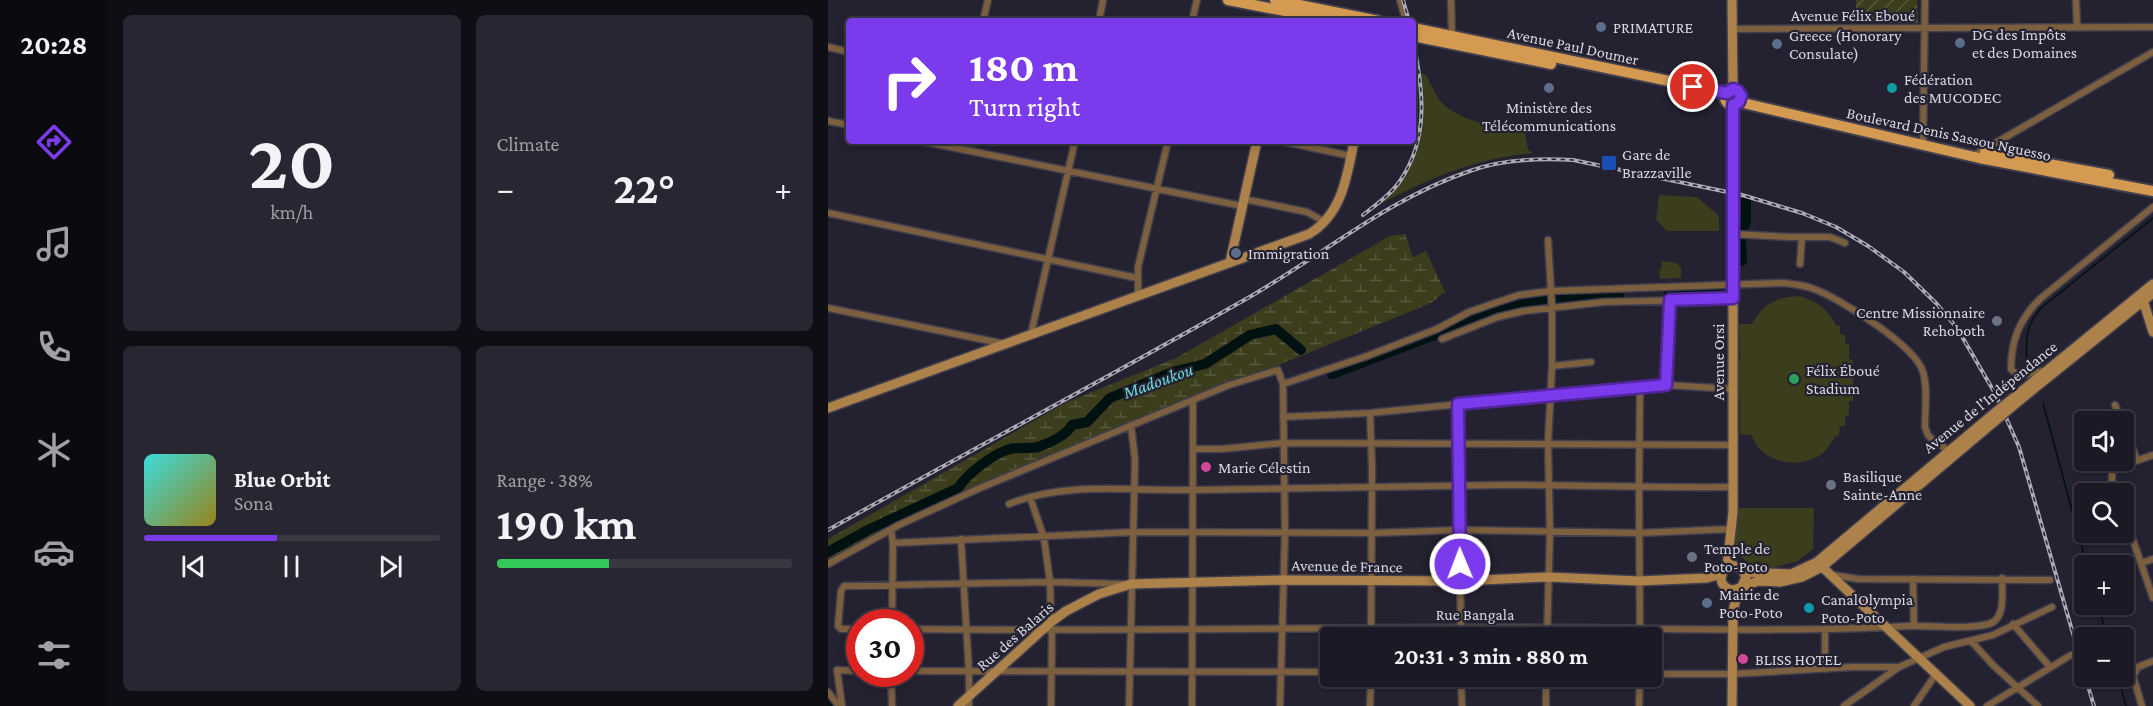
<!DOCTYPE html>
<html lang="en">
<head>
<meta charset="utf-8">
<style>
  :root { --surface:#1b1925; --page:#282632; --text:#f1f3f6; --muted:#a0a0a7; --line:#393842; --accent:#7c3aed }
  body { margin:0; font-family:"Crimson Pro",serif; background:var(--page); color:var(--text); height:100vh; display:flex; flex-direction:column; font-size:22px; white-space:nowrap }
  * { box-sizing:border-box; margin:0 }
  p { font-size:20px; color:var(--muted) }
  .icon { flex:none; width:33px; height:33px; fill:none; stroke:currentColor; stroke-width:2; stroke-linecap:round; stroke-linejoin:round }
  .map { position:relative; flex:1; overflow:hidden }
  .details { display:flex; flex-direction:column; gap:15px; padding:15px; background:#0f0e14; width:720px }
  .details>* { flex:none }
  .banner { position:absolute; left:18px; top:18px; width:570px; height:126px; border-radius:6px; box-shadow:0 3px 9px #0003,0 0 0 2px var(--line); background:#7c3aed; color:#fff; overflow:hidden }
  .controls { position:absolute; left:1246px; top:411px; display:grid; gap:12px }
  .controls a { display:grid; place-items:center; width:60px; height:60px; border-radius:6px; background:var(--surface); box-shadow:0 3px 9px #0003,0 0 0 2px var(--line); font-size:30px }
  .speed { position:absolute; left:18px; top:609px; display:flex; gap:12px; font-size:30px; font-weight:700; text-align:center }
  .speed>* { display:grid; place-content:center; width:78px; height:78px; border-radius:50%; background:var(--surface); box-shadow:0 3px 9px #0003,0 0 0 2px var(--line); line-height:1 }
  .speed .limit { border:9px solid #d22; background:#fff; color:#111 }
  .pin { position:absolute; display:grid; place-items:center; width:51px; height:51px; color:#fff; margin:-26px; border:3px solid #fff; border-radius:50%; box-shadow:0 2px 6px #0007 }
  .me { position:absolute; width:66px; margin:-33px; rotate:359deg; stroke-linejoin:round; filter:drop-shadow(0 0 4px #0008) }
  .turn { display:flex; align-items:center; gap:21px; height:126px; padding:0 24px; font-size:27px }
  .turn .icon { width:78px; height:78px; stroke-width:2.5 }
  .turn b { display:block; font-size:42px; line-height:51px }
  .big { font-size:45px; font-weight:700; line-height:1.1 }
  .details .widget { flex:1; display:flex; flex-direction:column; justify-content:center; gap:9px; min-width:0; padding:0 21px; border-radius:9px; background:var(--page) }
  .details .dial { align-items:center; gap:0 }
  .dial b { font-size:78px; line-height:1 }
  .song { display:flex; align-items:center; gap:18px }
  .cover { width:72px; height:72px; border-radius:9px; background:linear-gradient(135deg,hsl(180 70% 55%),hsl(50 70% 35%)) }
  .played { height:6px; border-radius:3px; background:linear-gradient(90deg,var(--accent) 45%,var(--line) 45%) }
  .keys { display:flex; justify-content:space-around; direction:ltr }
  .heat { display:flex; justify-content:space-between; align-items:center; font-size:33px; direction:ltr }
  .charge { height:9px; border-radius:4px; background:linear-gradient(90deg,#34c759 38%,var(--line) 0) }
  .details .tiles { flex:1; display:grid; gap:15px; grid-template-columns:repeat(2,1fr) }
  .trip { position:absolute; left:492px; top:627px; width:342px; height:60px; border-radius:6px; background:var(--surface); box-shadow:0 3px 9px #0003,0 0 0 2px var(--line); font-weight:700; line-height:60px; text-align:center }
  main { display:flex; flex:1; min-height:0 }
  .tab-bar { display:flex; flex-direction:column; width:108px; justify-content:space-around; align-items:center; background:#0b0a0f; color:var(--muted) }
  .tab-bar .icon { width:42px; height:42px }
  .tab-bar .active { color:var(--accent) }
  .tab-bar b { font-size:27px; color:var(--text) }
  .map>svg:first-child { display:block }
  .green { fill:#3b3d1c }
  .wetland { fill:url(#wetland-marsh) }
  .garden { fill:url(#garden-furrows) }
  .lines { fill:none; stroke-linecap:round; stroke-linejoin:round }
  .stream { stroke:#011; stroke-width:1.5 }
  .river { stroke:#011; stroke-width:10 }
  .street-casing { stroke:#413e4d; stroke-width:9 }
  .secondary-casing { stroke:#413e4d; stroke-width:12 }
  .primary-casing { stroke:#413e4d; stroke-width:14 }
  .street { stroke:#7b5f3e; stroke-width:6 }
  .secondary { stroke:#ad814a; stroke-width:9 }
  .primary { stroke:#d49a51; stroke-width:10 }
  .rail-casing { stroke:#acaab6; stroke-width:4 }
  .rail { stroke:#242131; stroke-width:1.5; stroke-dasharray:4.5; stroke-linecap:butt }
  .secondary-bridge-casing { stroke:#413e4d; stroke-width:12; stroke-linecap:butt }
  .secondary-bridge { stroke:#ad814a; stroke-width:9 }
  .route-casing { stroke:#51269a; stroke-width:15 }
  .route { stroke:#7c3aed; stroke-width:10 }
  .service-dot { fill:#5c6f8a; stroke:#242131; stroke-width:2 }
  .culture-dot { fill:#0f9aa8; stroke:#242131; stroke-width:2 }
  .transit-dot { fill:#1a4fb4; stroke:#242131; stroke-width:2 }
  .worship-dot { fill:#6b7280; stroke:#242131; stroke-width:2 }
  .leisure-dot { fill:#2e9e5b; stroke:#242131; stroke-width:2 }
  .hotel-dot { fill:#d1479c; stroke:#242131; stroke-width:2 }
  .labels { text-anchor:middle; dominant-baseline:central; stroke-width:4.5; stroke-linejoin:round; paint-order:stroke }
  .street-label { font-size:16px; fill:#dad8e3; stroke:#242131 }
  .poi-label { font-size:16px; fill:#dad8e3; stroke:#242131; text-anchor:start }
  .water-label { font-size:18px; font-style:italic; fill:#6adbdd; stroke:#242131 }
</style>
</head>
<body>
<main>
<nav class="tab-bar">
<b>20:28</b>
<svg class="icon active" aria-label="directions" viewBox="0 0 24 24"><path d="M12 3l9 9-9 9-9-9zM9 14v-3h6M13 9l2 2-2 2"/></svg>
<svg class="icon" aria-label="music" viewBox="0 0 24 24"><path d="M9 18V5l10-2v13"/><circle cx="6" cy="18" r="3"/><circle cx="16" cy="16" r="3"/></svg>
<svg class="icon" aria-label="phone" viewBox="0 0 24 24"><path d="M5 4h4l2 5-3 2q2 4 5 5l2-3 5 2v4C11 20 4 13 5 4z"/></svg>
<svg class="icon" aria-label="climate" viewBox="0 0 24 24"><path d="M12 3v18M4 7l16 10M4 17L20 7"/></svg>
<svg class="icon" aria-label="car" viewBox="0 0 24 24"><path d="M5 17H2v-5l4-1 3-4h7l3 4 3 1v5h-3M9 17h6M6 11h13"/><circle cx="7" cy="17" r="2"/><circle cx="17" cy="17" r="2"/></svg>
<svg class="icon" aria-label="filters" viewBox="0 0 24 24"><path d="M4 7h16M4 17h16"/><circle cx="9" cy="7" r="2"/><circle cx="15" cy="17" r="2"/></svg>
</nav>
<section class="details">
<div class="tiles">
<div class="widget dial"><b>20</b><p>km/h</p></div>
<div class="widget"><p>Climate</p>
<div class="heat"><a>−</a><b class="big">22°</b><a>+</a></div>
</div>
<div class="widget">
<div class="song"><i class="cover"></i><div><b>Blue Orbit</b><p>Sona</p></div></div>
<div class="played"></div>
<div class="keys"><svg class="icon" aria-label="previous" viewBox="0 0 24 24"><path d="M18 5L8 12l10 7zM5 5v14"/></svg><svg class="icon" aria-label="pause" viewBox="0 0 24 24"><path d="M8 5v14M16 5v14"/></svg><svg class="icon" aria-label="next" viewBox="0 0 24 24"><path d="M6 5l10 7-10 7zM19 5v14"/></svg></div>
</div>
<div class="widget"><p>Range · 38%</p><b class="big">190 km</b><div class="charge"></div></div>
</div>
</section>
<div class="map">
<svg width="1325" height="706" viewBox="0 0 1325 706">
  <defs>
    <pattern id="wetland-marsh" width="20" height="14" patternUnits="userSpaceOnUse" patternTransform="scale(1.5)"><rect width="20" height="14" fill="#3b3d1c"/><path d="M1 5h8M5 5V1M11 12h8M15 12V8" fill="none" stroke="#57583d"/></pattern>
    <pattern id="garden-furrows" width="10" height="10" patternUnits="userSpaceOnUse" patternTransform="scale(1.5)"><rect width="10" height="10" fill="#3b3d1c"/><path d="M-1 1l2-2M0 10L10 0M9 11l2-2" fill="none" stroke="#57583d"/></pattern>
  </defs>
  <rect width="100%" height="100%" fill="#242131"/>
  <!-- green -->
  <path class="green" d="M 591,72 L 598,75 C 603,84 608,97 615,104 C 635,122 669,129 696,126 L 700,150 L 705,153 C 646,158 593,181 542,210 C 552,201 564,192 572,181 C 595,146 596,112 591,72 Z
    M 831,195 L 869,197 L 891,216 L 891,231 L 839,231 L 828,220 Z
    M 834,261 L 849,263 L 853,268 L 853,278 L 832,279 L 831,270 L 833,269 Z
    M 972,296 C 989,302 999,308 1008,325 L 1012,326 L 1012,334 L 1017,335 L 1017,343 L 1021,344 L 1021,359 L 1025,360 L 1025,401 L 1021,401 L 1021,415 L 1017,416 L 1017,426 L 1012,426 L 1011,436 L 1008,436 C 1004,441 1001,448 996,452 C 978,468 945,466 930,447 C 928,443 925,439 923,435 L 912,434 L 912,399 L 908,398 L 908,361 L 912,360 L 911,324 L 924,324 C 937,302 946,298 972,296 Z
    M 908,508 L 986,508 L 985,549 L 970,561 L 947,567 L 925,566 L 908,553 Z"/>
  <!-- wetland -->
  <path class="wetland" d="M 577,234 L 585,257 L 598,251 L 617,292 L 603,303 L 303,425 L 104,509 L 0,564 L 0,539 L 237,403 L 348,358 L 562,236 Z"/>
  <!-- garden -->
  <path class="garden" d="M 1028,0 L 1089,0 L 1090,23 L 1028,22 Z"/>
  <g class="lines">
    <!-- stream -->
    <path class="stream" d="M 1199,364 C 1198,339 1196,328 1213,308 L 1325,218
      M 1215,403 L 1259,566
      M 1270,604 L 1279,638
      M 1290,676 L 1298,706"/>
    <!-- river -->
    <path class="river" d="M 913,231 L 918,222 L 918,201
      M 913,239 L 914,261
      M 841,294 L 894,291
      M 729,298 L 791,296
      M 504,374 L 672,310 L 716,299
      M 0,552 L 40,530 L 130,488 C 139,474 166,453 182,449 C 191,447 201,449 210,447 C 222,443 239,435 244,425 L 259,422 L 282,398 L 344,372 L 377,364 L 422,335 L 448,329 L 473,350
      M 0,698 L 7,706"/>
    <defs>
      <path id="street" d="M 572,0 L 578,21
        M 623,0 L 624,38
        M 1248,0 L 1249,26
        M 155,21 L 160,0
        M 271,21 L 275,0
        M 364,21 L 369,0
        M 905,29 L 1325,27
        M 0,47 L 21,52
        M 0,121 L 21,125
        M 93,141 L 414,206
        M 453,141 L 523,156
        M 1095,144 L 1097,0
        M 1145,156 L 1325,52
        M 416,199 L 479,212 L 497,222
        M 0,213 L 309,278
        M 904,234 L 961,237 L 1002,237 L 1017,243
        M 972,264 L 974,237
        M 310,295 L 310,267 L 340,141
        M 0,308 L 177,344
        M 203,334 L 247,141
        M 614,339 L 670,317 L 696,311 L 776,302 L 905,299
        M 724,366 L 763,362
        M 1215,371 L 1190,376 L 1183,369 C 1183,340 1192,318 1213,298 L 1325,207
        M 455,384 L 539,356 L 609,329 L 641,312 L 664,304 L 691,295 L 722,291 L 955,283 C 965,284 976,285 986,289 C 1011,298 1088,346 1095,372 C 1100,388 1097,410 1097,427 L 1100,435 L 1105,440 L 1120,450
        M 838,385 L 842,300
        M 812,386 L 811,488 L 812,638
        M 630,404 L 633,638
        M 1287,405 L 1294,422
        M 542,413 L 544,468 L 543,638
        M 455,417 L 542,413 L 812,386 L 838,385 L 905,389
        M 1296,427 L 1309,460
        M 365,449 L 394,449 L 455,443 L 904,445
        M 1288,494 L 1284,482 L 1284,472 L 1293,466 L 1325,455
        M 202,497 L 216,538 L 222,582 L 223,622
        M 181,504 C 237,481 305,491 365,490 C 468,489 570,486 673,485 C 750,485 827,488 905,487
        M 1296,514 L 1325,598
        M 63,530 L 65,543 L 306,532 L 545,533 L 631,530 L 811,533 L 904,529
        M 133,539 L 141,672 L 141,706
        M 1313,563 L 1325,559
        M 0,564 L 71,525 L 152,488 L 401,385 L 450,370 L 455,384 L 457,532 L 452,706
        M 1005,575 L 1030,579 L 1222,580
        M 1085,579 L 1086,626
        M 64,622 L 65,543
        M 1185,624 L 1222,667
        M 32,629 L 13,629 L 10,626 L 13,591 L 16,586 L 222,582 L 296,584
        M 82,629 C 308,632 533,626 758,628 C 866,629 974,632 1081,626 C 1107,625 1136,630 1161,624 C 1178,619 1174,592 1174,578
        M 997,629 L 997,669
        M 719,638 L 722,532 L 720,443 L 724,366 L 724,308 L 720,240
        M 1143,641 L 1166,666 L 1210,706
        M 82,671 L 502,672
        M 63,674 L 64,706
        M 824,674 L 904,674 L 1024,667 L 1071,667
        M 633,676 L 634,706
        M 718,676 L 718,706
        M 0,692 L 11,706
        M 14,706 L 9,670 L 32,671
        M 223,706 L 224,629
        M 301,706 L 307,460 L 303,425
        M 364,706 L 365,400
        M 542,706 L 543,676
        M 811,706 L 812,676
        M 1016,706 L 1071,667 L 1116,647 L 1165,635 L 1224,607
        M 1086,706 L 1108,674
        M 1159,706 L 1243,655
        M 1314,706 L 1305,676 L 1310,667 L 1325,661"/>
      <path id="secondary" d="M 904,0 L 905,89
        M 402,262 L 429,141
        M 1314,297 L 1325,332
        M 1189,395 L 1325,284
        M 1192,400 L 1325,293
        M 0,408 L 481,234 C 514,214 519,177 526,141
        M 991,564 L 1142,706
        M 899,567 L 905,512 L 905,105
        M 916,572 L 963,574 L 989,562 L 1169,411
        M 914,586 L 918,577 L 913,568 L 904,565 L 896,570 C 890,580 894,589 906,590 L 930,581 L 952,582 L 974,577 L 994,567 L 1173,416
        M 130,706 L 223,622 L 238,611 L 271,594 L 303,584 L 456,580 L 632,581 L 720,577 L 811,581 L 879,578 L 893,574
        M 904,706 L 905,612 L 910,589"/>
      <path id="primary" d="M 400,0 L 508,21
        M 447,0 L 551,21
        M 585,28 L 899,93
        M 585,36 L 723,64
        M897 97a8 8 0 1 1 16 0a8 8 0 1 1-16 0Z
        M 911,102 L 1151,158 L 1325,191
        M 1157,152 L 1281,175"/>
    </defs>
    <!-- street casing -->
    <use href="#street" class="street-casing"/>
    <!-- secondary casing -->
    <use href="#secondary" class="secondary-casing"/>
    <!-- primary casing -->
    <use href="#primary" class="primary-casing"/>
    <!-- street -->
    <use href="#street" class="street"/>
    <!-- secondary -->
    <use href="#secondary" class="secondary"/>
    <!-- primary -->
    <use href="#primary" class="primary"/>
    <defs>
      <path id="rail" d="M 575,0 L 581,21
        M 535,215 C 548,205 563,194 572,181 C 603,135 594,88 585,38
        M 0,530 C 141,451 285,375 425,295 C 497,253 562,198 642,171 C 675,159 710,158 745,160 L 914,195 L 974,213 L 1008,227 L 1040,246 L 1076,272 L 1108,303 L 1129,328 L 1168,395 L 1191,447 L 1257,675
        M 1257,676 L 1266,706"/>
    </defs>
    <!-- rail casing -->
    <use href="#rail" class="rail-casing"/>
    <!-- rail -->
    <use href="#rail" class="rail"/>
    <defs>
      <path id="secondary-bridge" d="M 1169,411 L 1189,395
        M 1173,416 L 1192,400"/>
    </defs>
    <!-- secondary-bridge casing -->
    <use href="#secondary-bridge" class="secondary-bridge-casing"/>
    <!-- secondary-bridge -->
    <use href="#secondary-bridge" class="secondary-bridge"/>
  </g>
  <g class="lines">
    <defs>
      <path id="route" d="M 632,564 L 630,404 L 838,385 L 842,300 L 905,298 L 905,105 L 911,102 L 913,96 L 910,91 L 905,89 L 899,93 L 865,87"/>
    </defs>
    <!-- route casing -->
    <use href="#route" class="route-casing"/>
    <!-- route -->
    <use href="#route" class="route"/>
  </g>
  <!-- markers -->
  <g class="service-dot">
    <circle cx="773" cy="27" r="6"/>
    <circle cx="1132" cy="43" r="6"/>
    <circle cx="949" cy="44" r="6"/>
    <circle cx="721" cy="88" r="6"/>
    <circle cx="408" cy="253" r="6"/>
    <circle cx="879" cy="603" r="6"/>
  </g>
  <g class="culture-dot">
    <circle cx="1064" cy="88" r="6"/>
    <circle cx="981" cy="608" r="6"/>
  </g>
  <rect class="transit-dot" x="773" y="155" width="16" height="16" rx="3"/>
  <g class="worship-dot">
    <circle cx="1169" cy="321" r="6"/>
    <circle cx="1003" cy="485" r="6"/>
    <circle cx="864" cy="557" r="6"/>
  </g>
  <circle class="leisure-dot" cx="966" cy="379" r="6"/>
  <g class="hotel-dot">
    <circle cx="378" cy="467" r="6"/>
    <circle cx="915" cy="659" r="6"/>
  </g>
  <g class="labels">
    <!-- street labels -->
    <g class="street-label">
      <text x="1025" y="15">Avenue Félix Eboué</text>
      <text transform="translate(745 46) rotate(12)">Avenue Paul Doumer</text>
      <text transform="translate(1121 134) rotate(12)">Boulevard Denis Sassou Nguesso</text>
      <text transform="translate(890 362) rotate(-90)">Avenue Orsi</text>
      <text transform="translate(1162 397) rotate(-39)">Avenue de l'Indépendance</text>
      <text transform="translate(519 566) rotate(1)">Avenue de France</text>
      <text x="647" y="614">Rue Bangala</text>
      <text transform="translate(187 636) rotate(-41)">Rue des Balaris</text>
    </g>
    <!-- poi labels -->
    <g class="poi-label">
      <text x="785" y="27">PRIMATURE</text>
      <text x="1144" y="34">DG des Impôts<tspan x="1144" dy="18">et des Domaines</tspan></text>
      <text x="961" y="35">Greece (Honorary<tspan x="961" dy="18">Consulate)</tspan></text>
      <text x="1076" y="79">Fédération<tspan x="1076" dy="18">des MUCODEC</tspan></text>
      <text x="721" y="107" text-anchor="middle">Ministère des<tspan x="721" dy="18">Télécommunications</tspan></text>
      <text x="794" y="154">Gare de<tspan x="794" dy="18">Brazzaville</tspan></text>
      <text x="420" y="253">Immigration</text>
      <text x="1157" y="312" text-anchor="end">Centre Missionnaire<tspan x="1157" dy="18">Rehoboth</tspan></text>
      <text x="978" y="370">Félix Éboué<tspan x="978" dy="18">Stadium</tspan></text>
      <text x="390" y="467">Marie Célestin</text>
      <text x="1015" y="476">Basilique<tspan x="1015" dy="18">Sainte-Anne</tspan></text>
      <text x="876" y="548">Temple de<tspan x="876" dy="18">Poto-Poto</tspan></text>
      <text x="891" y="594">Mairie de<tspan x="891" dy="18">Poto-Poto</tspan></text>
      <text x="993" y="599">CanalOlympia<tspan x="993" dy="18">Poto-Poto</tspan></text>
      <text x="927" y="659">BLISS HOTEL</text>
    </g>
    <!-- water labels -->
    <g class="water-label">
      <text transform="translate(330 381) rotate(-20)">Madoukou</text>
    </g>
  </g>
</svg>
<div class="controls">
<a><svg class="icon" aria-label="sound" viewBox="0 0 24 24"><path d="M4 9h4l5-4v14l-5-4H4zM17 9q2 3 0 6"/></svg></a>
<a><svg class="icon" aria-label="search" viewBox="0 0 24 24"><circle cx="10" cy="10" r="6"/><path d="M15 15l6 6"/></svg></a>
<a>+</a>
<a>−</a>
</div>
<div class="speed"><div class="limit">30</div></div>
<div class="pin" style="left:865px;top:87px;background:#d93025"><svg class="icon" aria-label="arrive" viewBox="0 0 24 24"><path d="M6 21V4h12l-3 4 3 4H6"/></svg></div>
<svg class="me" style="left:632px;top:564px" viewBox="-20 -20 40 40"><circle r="17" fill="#7c3aed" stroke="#fff" stroke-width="3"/><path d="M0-11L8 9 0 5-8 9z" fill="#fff"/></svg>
<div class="trip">20:31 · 3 min · 880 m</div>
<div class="banner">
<div class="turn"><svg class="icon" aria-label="right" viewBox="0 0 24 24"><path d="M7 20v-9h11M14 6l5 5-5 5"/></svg><div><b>180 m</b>Turn right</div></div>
</div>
</div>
</main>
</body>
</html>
